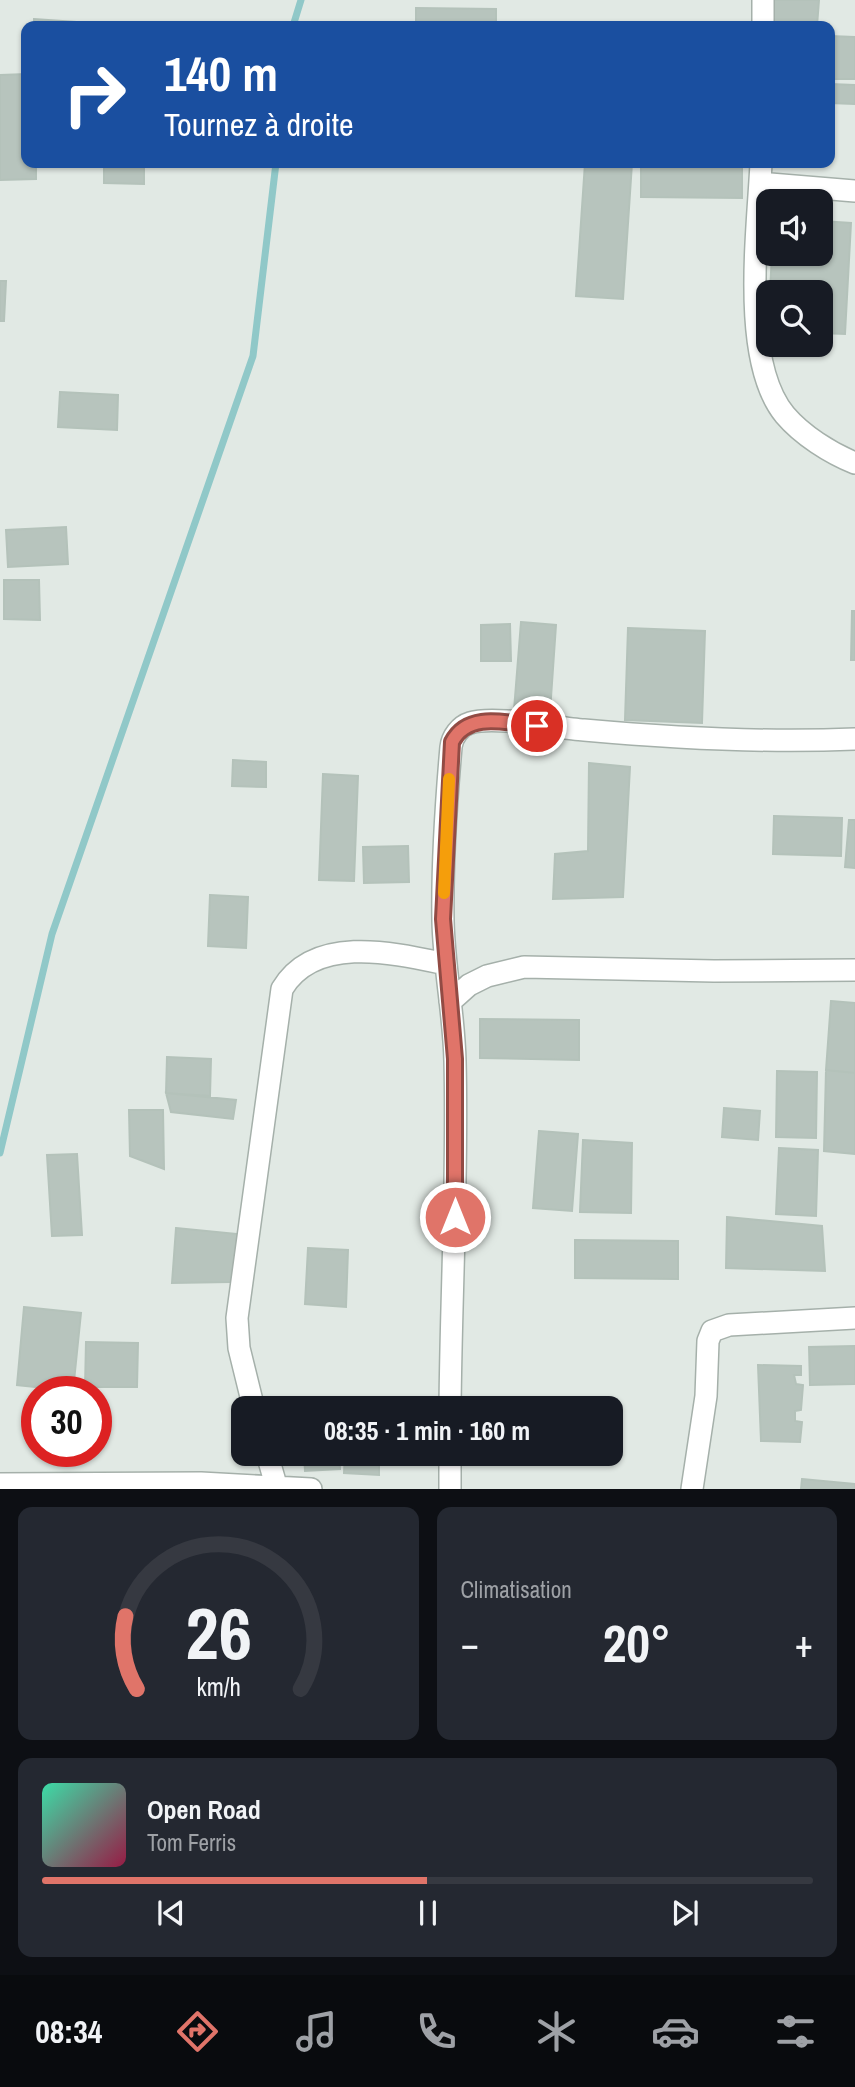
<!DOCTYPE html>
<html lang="fr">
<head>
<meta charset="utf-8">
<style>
  :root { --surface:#171b24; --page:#242831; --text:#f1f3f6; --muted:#9ea1a6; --line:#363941; --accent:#e07469 }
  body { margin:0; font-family:"Archivo Narrow",sans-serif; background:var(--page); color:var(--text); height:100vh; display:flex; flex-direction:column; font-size:26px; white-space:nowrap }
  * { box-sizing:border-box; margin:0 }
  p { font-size:23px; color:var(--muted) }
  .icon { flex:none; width:38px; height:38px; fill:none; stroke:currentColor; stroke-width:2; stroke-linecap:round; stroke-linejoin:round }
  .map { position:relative; height:1489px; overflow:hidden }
  .side { display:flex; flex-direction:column; gap:18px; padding:18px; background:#0d0f14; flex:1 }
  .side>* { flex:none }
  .hud { position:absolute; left:21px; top:21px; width:814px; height:147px; border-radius:14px; box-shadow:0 2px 5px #0004; background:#1a4fa0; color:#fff; overflow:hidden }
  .buttons { position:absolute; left:756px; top:189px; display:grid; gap:14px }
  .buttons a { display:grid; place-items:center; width:77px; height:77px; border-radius:14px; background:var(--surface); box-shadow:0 2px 5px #0004; font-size:35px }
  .speed { position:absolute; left:21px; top:1376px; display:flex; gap:14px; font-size:35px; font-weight:700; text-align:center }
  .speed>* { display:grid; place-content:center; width:91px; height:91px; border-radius:50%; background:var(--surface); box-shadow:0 2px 5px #0004; line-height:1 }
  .speed .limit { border:10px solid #d22; background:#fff; color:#111 }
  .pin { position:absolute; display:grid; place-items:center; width:60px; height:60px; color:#fff; margin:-30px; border:4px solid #fff; border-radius:50%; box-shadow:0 2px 7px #0007 }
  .me { position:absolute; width:77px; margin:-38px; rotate:0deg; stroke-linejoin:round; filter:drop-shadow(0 0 5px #0008) }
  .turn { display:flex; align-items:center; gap:24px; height:147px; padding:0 28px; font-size:32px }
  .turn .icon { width:91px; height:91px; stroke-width:2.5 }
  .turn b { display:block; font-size:49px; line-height:60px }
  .big { font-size:52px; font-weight:700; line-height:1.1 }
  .side .widget { flex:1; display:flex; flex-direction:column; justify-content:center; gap:10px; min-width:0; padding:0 24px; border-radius:14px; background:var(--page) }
  .side .dial { align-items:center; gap:0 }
  .dial svg { height:182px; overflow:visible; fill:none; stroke:var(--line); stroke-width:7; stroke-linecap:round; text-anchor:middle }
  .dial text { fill:var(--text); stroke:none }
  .song { display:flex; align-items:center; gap:21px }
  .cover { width:84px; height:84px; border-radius:10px; background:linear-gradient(135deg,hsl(160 70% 55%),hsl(340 70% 35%)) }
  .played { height:7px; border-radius:4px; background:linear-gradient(90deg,var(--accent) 50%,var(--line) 50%) }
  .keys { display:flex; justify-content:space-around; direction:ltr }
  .heat { display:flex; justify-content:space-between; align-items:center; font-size:38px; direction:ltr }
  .side .tiles { flex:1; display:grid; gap:18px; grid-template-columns:1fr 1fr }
  .widget:last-child { grid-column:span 2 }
  .trip { position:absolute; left:231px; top:1396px; width:392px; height:70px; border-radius:14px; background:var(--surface); box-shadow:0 2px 5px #0004; font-weight:700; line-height:70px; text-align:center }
  .tab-bar { display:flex; height:112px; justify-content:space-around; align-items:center; background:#090b0e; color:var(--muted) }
  .tab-bar .icon { width:49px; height:49px }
  .tab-bar .active { color:var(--accent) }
  .tab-bar b { font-size:32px; color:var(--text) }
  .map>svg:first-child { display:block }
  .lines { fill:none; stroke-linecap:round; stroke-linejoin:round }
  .stream { stroke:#90c8c8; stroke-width:7 }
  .building { fill:#b7c4bd; stroke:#b4c2ba; stroke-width:2 }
  .street-casing { stroke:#a5b0aa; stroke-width:24 }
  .street { stroke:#fff; stroke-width:21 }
  .route-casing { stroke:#924b44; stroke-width:18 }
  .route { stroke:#e07469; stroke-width:12 }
  .slow { stroke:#f59e0b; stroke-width:12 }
</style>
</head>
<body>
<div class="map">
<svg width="855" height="1489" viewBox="0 0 855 1489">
  <rect width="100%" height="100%" fill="#e1e9e4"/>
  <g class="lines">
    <!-- stream -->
    <path class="stream" d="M 293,26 L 301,0
      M 0,1153 L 52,934 L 253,356 L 276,163"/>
  </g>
  <!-- building -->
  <path class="building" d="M 774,0 L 819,0 L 817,26 L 773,25 Z
    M 416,8 L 496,9 L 496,26 L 416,26 Z
    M 34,19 L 90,23 L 90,26 L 34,26 Z
    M 830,36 L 855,37 L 855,79 L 830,79 Z
    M 26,74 L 26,163 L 36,163 L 36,179 L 0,180 L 0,75 Z
    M 830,84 L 855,85 L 855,104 L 830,103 Z
    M 104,163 L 144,163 L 144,184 L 104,183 Z
    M 585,163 L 632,163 L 623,299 L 576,296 Z
    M 641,163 L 742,163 L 742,198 L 641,197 Z
    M 821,221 L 851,223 L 845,334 L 821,333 L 821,292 L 770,292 L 772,254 L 821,254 Z
    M 0,281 L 6,281 L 4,321 L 0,321 Z
    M 60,392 L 118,395 L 117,430 L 58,427 Z
    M 66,527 L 68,564 L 8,567 L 6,530 Z
    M 4,580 L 39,580 L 40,620 L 4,619 Z
    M 852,611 L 855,611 L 855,660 L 851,660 Z
    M 521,622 L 556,625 L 550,712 L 514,710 Z
    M 510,624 L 511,661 L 481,661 L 481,625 Z
    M 628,628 L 705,631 L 702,723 L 625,720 Z
    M 233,760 L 266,762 L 266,787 L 232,786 Z
    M 589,763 L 630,767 L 623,897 L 553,899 L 555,854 L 588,851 Z
    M 323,774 L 358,776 L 354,881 L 319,880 Z
    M 774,816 L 842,818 L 841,856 L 773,854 Z
    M 849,820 L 855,820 L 855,868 L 845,867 Z
    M 408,846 L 409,882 L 364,883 L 363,847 Z
    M 210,895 L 248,897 L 246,948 L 208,946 Z
    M 831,1001 L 855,1003 L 855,1073 L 826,1070 Z
    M 480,1019 L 579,1020 L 579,1060 L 480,1058 Z
    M 167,1057 L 211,1059 L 210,1096 L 166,1093 Z
    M 826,1070 L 855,1073 L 855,1154 L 824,1151 Z
    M 777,1071 L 817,1072 L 816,1138 L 776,1137 Z
    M 166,1093 L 236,1100 L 233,1119 L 171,1112 Z
    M 724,1108 L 760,1111 L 758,1140 L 722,1137 Z
    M 129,1110 L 163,1110 L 164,1169 L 130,1156 Z
    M 539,1131 L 578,1134 L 572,1211 L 533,1208 Z
    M 583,1140 L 632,1143 L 631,1213 L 580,1212 Z
    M 779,1148 L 818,1150 L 816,1216 L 776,1214 Z
    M 77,1154 L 82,1235 L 52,1236 L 47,1155 Z
    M 727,1217 L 822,1226 L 825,1271 L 726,1268 Z
    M 176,1228 L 248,1235 L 230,1282 L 172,1283 Z
    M 575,1240 L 678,1241 L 678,1279 L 575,1278 Z
    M 308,1248 L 348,1250 L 346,1307 L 305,1304 Z
    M 24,1307 L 81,1313 L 73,1391 L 17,1385 Z
    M 86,1342 L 138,1343 L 137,1387 L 85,1387 Z
    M 855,1346 L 855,1384 L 810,1385 L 809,1347 Z
    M 758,1365 L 801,1366 L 801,1375 L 794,1375 L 796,1384 L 803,1385 L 801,1410 L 795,1411 L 795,1421 L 802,1422 L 800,1442 L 761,1441 Z
    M 304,1454 L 339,1454 L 340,1469 L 305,1471 Z
    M 345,1454 L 379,1454 L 379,1475 L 344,1473 Z
    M 802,1479 L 855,1484 L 855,1489 L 801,1489 Z"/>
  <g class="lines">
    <defs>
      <path id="street" d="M 763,26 L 763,0
        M 761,163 C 758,230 740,361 785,415 C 802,435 830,453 855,463
        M 760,183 L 855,191
        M 450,1002 L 469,985 L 487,976 L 524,967 L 714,971 L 855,970
        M 254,1409 L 239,1348 L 237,1318 L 282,989 C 315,934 394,953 446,964
        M 450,1409 C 451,1293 458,1177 455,1061 C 454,1014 444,968 443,921 C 442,864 446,804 451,747 C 452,737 460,726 470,723 C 494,715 556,728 584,730 C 673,738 766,743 855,739
        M 267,1454 L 276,1485
        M 450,1454 L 450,1489
        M 0,1484 L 201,1483 L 311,1489
        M 692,1489 L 706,1396 L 708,1341 L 712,1331 L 729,1325 L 855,1318"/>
    </defs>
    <!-- street casing -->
    <use href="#street" class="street-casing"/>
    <!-- street -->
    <use href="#street" class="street"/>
  </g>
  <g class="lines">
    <defs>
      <path id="route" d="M 455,1217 L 455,1059 L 443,919 L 452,742 C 468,711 507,723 537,726"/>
    </defs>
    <!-- route casing -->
    <use href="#route" class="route-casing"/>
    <!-- route -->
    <use href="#route" class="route"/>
    <!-- slow -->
    <path class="slow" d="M 444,893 L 449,779"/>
  </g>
</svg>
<div class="buttons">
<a><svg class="icon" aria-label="sound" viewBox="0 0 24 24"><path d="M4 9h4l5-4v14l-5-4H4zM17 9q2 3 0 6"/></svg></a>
<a><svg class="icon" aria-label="search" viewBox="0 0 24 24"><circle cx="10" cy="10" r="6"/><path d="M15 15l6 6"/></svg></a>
</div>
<div class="speed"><div class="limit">30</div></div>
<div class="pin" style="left:537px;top:726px;background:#d93025"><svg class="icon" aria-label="arrive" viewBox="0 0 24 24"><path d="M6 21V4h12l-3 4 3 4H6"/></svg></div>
<svg class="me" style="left:455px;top:1217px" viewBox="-20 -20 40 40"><circle r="17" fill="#e07469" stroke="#fff" stroke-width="3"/><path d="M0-11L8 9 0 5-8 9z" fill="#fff"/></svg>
<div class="trip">08:35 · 1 min · 160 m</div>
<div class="hud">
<div class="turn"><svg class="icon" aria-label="right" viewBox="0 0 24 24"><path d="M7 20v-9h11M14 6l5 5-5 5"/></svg><div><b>140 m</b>Tournez à droite</div></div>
</div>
</div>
<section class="side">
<div class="tiles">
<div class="widget dial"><svg viewBox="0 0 100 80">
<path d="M14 69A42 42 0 1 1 86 69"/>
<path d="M14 69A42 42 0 0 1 9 37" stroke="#e07469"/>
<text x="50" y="56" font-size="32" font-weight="700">26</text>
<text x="50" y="72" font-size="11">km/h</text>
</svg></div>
<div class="widget"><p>Climatisation</p>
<div class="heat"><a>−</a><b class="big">20°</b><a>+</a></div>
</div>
<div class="widget">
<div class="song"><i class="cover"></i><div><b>Open Road</b><p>Tom Ferris</p></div></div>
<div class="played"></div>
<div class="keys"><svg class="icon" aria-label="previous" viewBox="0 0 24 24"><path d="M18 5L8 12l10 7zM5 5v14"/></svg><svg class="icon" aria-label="pause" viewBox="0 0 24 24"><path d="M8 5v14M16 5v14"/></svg><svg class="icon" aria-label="next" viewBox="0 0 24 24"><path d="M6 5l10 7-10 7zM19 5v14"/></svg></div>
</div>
</div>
</section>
<nav class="tab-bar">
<b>08:34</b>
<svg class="icon active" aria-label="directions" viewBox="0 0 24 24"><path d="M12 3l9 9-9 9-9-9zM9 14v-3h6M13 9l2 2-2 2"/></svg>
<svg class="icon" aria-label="music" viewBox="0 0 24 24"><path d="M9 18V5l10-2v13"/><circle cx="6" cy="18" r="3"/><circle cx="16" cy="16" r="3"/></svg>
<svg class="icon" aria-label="phone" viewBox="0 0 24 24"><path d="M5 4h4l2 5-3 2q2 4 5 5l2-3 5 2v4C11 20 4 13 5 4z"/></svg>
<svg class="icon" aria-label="climate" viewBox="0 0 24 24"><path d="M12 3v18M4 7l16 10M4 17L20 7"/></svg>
<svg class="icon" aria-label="car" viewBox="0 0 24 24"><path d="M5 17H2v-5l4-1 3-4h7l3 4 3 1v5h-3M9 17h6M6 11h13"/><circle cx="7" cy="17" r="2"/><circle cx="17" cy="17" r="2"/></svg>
<svg class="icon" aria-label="filters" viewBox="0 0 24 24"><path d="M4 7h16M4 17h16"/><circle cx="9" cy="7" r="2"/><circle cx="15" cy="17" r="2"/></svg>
</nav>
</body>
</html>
